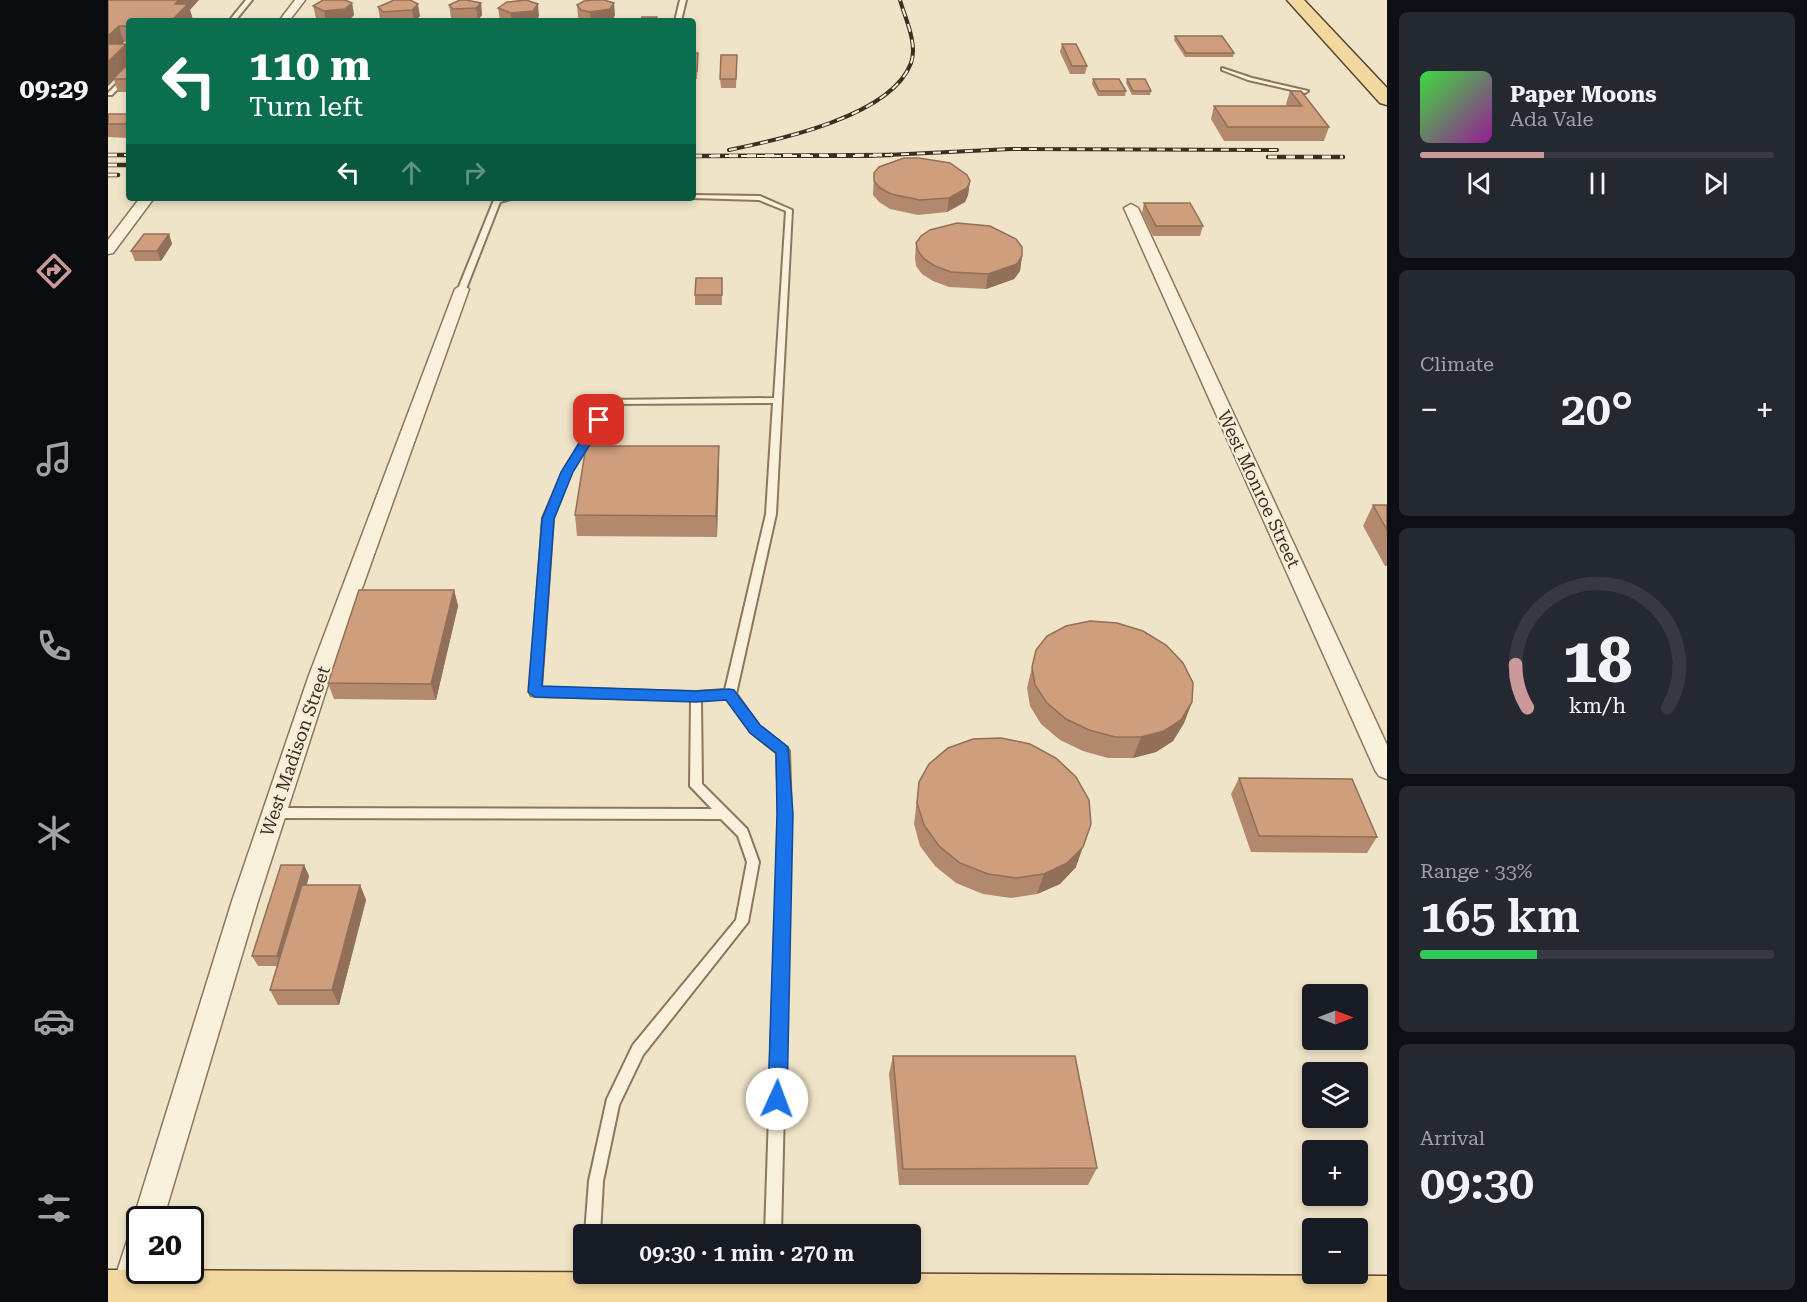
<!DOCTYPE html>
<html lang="en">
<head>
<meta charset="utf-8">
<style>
  :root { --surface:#171b24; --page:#242831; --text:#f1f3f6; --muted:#9ea1a6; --line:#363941; --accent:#cc999b }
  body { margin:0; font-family:"Roboto Serif",serif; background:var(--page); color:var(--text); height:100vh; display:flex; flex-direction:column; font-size:22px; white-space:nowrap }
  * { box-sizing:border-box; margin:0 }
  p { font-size:20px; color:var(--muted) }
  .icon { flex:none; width:33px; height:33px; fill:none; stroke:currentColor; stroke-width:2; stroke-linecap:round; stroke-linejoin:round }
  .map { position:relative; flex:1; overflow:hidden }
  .details { display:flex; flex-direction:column; gap:12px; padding:12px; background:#0d0f14; width:420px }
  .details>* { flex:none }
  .banner { position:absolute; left:18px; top:18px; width:570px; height:183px; border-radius:6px; box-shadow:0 3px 9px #0003; background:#0b6e4f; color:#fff; overflow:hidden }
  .needle { width:39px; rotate:90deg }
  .controls { position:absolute; left:1194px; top:984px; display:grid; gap:12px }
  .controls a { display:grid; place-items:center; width:66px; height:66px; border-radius:6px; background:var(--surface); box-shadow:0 3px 9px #0003; font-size:30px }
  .speed { position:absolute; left:18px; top:1206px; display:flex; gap:12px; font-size:30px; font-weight:700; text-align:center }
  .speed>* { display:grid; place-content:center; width:78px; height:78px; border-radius:50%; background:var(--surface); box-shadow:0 3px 9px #0003; line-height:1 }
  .speed .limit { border:3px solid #111; border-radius:9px; background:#fff; color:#111 }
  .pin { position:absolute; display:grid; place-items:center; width:51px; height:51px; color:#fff; margin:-26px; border-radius:12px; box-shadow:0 3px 9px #0006 }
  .me { position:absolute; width:66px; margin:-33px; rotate:2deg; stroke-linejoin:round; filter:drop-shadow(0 0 4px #0008) }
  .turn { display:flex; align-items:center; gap:21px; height:126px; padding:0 24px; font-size:27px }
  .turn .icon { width:78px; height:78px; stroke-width:2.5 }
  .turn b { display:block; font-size:42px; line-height:51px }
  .lanes { display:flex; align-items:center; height:57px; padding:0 24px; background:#0003; justify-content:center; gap:30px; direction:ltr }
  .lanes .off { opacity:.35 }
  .big { font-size:45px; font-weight:600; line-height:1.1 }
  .details .tile { flex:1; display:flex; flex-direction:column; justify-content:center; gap:9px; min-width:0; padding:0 21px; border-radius:9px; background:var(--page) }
  .details .dial { align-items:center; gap:0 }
  .dial svg { height:156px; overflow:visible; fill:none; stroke:var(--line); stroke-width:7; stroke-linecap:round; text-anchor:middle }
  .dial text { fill:var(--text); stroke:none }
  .song { display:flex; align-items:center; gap:18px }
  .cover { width:72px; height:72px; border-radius:9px; background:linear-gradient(135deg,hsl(120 70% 55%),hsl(300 70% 35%)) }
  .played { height:6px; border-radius:3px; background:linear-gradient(90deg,var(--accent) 35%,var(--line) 35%) }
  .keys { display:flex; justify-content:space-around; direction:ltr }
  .heat { display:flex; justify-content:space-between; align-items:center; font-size:33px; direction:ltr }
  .charge { height:9px; border-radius:4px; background:linear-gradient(90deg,#34c759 33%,var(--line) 0) }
  .trip { position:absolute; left:465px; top:1224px; width:348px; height:60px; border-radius:6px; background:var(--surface); box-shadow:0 3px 9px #0003; font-weight:600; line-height:60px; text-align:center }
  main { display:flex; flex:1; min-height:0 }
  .dock { display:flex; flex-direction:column; width:108px; justify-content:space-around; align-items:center; background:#090b0e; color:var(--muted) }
  .dock .icon { width:42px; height:42px }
  .dock .selected { color:var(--accent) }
  .dock b { font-size:27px; color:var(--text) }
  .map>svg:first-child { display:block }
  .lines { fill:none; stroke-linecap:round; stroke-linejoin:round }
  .lane-casing { stroke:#8d765c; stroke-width:4 }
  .street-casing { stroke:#8d765c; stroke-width:3 }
  .primary-casing { stroke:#5b4430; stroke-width:3 }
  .lane { fill:#faf1dc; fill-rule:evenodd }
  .street { fill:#faf1dc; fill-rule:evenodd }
  .primary { fill:#f3d9a0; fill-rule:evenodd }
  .rail-far1-casing { stroke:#3d2e20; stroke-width:4 }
  .rail-casing { stroke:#3d2e20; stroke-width:4.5 }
  .rail-far1 { stroke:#f7eed8; stroke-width:2; stroke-dasharray:8; stroke-linecap:butt }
  .rail { stroke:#f7eed8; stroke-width:3; stroke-dasharray:9; stroke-linecap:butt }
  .wall { fill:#b2896c }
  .shaded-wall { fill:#916f58 }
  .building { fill:#cf9f7d; stroke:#916f58; stroke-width:1.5 }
  .route { fill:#1a73e8; stroke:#114b97; stroke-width:1.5 }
  .labels { text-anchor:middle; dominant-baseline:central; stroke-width:4.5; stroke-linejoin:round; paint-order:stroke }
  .street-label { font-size:18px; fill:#3d2e20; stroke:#f7eed8 }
</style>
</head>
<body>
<main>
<nav class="dock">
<b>09:29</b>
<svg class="icon selected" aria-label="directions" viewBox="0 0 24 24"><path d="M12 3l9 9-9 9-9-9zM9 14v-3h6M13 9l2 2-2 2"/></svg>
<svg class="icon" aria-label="music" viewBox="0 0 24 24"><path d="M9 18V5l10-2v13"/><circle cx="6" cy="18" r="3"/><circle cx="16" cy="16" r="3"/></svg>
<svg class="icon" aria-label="phone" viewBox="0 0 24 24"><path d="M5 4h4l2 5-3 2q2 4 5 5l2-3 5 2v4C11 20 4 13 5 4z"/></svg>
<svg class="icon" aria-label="climate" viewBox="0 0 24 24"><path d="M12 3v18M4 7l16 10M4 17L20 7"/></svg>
<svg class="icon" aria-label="car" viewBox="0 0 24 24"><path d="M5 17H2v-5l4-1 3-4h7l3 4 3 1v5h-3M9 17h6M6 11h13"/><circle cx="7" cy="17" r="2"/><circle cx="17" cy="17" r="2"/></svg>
<svg class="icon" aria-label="filters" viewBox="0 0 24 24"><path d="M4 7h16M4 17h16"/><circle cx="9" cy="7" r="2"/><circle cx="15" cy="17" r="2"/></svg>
</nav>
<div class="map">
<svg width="1279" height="1302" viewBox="0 0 1279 1302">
  <rect width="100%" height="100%" fill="#f0e4c8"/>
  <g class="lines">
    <defs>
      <path id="lane" d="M 138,0 L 144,0 L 127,21 L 121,21 Z
        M 572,0 L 578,0 L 573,21 L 567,21 Z
        M 1114,68 L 1144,78 L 1200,91 L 1197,93 L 1140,80 L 1114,70 Z
        M 21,72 L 21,77 L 4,95 L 0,95 L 0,93 Z
        M 585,195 L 652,196 L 684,210 L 668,514 L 628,694 L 651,726 L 679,748 L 681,751 L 683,814 L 673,1234 L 657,1234 L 671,814 L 669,753 L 643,732 L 619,698 L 593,700 L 594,784 L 639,829 L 651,862 L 640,922 L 535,1055 L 511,1105 L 495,1181 L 492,1234 L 477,1234 L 481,1181 L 499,1099 L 525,1045 L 628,920 L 639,862 L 630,836 L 613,819 L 166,818 L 162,816 L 160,813 L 162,810 L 166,808 L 604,809 L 582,786 L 583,700 L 427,696 L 423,695 L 422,692 L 435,518 L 455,472 L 499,400 L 666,398 L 678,211 L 651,200 L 583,198 L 585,198 ZM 665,403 L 658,514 L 617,690 L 588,692 L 433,688 L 445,518 L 463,472 L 505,404 Z
        M 389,198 L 406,198 L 392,202 L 358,289 L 351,291 L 350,289 L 386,200 Z"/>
      <path id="street" d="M 187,0 L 197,0 L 181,21 L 171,21 Z
        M 32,198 L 46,198 L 5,253 L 0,254 L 0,240 Z
        M 1023,204 L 1030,208 L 1279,745 L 1279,779 L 1271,776 L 1267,770 L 1016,208 Z
        M 354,285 L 361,289 L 222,678 L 150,901 L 55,1220 L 32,1220 L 32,1270 L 40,1270 L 30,1302 L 4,1302 L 1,1296 L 21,1235 L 30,1231 L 25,1220 L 124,901 L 200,678 L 347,289 Z"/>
      <path id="primary" d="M 1179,0 L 1196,0 L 1279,88 L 1279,105 L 1272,103 Z
        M 0,1270 L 1279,1276 L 1279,1302 L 0,1302 Z"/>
    </defs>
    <!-- lane casing -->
    <use href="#lane" class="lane-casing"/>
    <!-- street casing -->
    <use href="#street" class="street-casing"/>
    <!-- primary casing -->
    <use href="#primary" class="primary-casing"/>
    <!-- lane -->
    <use href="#lane" class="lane"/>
    <!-- street -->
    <use href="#street" class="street"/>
    <!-- primary -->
    <use href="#primary" class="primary"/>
    <defs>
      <path id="rail-far1" d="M 621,150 C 670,140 784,116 803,63 C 810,44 797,18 792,0
        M 0,155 L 21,155
        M 585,156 L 758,156 L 903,149 L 1169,150"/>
      <path id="rail" d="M 0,155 L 21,155
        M 585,156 L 784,155
        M 1160,157 L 1235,157
        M 0,165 L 18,165
        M 0,175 L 10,175"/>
    </defs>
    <!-- rail-far1 casing -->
    <use href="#rail-far1" class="rail-far1-casing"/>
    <!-- rail casing -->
    <use href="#rail" class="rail-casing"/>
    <!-- rail-far1 -->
    <use href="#rail-far1" class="rail-far1"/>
    <!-- rail -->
    <use href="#rail" class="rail"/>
  </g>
  <!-- wall -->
  <path class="wall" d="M 0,0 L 82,10 L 85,20 L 84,21 L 21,21 L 21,42 L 16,42 L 14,44 L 21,52 L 21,92 L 10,92 L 6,80 L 0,86 Z
    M 302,0 L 312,16 L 307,21 L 274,21 L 272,19 L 270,7 Z
    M 244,3 L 246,15 L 240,21 L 214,21 L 208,18 L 205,6 Z
    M 373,3 L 374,15 L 370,20 L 347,21 L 343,18 L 341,5 Z
    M 469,5 L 507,15 L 504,21 L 473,21 L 470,17 Z
    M 390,8 L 431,16 L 428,21 L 395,21 L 392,20 Z
    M 1067,36 L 1126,53 L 1125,57 L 1077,57 L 1066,40 Z
    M 954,44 L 979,66 L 977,74 L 962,74 L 952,52 Z
    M 585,53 L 590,53 L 589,79 L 585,79 Z
    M 629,55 L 628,88 L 613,88 L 612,79 Z
    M 985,79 L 1018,91 L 1017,96 L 990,96 L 984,84 Z
    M 1019,79 L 1043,91 L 1042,95 L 1024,95 L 1018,83 Z
    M 1182,91 L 1221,127 L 1216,141 L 1116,141 L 1103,119 L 1106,106 L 1179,106 L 1178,104 Z
    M 0,114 L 21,114 L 21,138 L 0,137 Z
    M 766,173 L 862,181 L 860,195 L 857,202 L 839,212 L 810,215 L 782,209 L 771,202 L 765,195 Z
    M 1036,203 L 1095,226 L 1092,236 L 1045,236 L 1034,213 Z
    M 61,234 L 64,244 L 53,261 L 27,261 L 23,251 Z
    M 808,243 L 914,256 L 912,271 L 906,279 L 878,289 L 841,287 L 825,281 L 814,274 L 808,266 L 807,258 Z
    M 614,278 L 614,305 L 587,305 L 587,295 Z
    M 611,467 L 609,537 L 469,536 L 467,515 Z
    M 1265,505 L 1279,505 L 1279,566 L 1277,566 L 1255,526 Z
    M 346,590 L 350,606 L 328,700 L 226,699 L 220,683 Z
    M 928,650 L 1084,702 L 1076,723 L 1065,741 L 1048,752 L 1025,758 L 1000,758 L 975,751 L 952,740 L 933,724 L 922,706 L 919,688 Z
    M 1131,778 L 1269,837 L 1259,853 L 1143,852 L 1123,794 Z
    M 811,782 L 968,867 L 952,884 L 929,894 L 903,898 L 875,894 L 848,883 L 827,866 L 812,846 L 806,824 Z
    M 196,865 L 201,876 L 199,885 L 252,885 L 258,900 L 231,1005 L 170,1005 L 162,990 L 169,966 L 150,966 L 144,956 Z
    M 785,1056 L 989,1168 L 980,1185 L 791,1185 L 781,1074 Z"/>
  <!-- shaded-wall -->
  <path class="shaded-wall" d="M 71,0 L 91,0 L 82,10 L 85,20 L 84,21 L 63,21 L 67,4 Z
    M 244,3 L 246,15 L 240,21 L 218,21 L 216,11 Z
    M 373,3 L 374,15 L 370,20 L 368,8 Z
    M 506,3 L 507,15 L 504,21 L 483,21 L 482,12 Z
    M 310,4 L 312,16 L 307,21 L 306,21 L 304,10 Z
    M 430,4 L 431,16 L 428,21 L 404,21 L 403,13 Z
    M 11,26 L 16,42 L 0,58 L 0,36 Z
    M 18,44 L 21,52 L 21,64 L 0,86 L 0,62 Z
    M 21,119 L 21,135 L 17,124 Z
    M 862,181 L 860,195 L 857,202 L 839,212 L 841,198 Z
    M 61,234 L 64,244 L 53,261 L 49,251 Z
    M 914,256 L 912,271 L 906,279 L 878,289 L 880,274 Z
    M 611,446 L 611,467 L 609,537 L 608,516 Z
    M 346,590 L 350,606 L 328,700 L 323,684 Z
    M 1084,702 L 1076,723 L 1065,741 L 1048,752 L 1025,758 L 1033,737 Z
    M 983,824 L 968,867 L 952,884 L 929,894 L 936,874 Z
    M 196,865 L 201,876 L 174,966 L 169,956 Z
    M 252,885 L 258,900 L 231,1005 L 224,990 Z"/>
  <!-- building -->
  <path class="building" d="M 0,0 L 71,0 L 67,4 L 80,4 L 63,21 L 21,21 L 21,26 L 11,26 L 0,36 Z
    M 215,0 L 237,0 L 244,3 L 237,9 L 216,11 L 205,6 Z
    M 286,0 L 302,0 L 310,4 L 304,10 L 275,12 L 270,7 Z
    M 352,0 L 358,0 L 373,3 L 368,8 L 345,9 L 341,5 Z
    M 418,0 L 430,4 L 425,11 L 403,13 L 390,8 L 399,2 Z
    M 485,0 L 496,0 L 506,3 L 502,9 L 482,12 L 473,10 L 469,5 L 476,1 Z
    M 534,17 L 549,17 L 548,21 L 533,21 Z
    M 1067,36 L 1114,36 L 1126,53 L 1078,53 Z
    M 0,44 L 18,44 L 0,62 Z
    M 954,44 L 968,44 L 979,66 L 964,66 Z
    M 585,53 L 590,53 L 589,71 L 585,71 Z
    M 613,55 L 629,55 L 628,79 L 612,79 Z
    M 21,63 L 21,79 L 5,79 Z
    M 985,79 L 1011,79 L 1018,91 L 991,91 Z
    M 1019,79 L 1037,79 L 1043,91 L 1025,91 Z
    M 1182,91 L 1193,91 L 1221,127 L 1120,127 L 1106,106 L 1194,106 Z
    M 0,114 L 21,114 L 21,119 L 17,124 L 0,124 Z
    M 796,158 L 811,158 L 842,163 L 859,175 L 862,181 L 859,188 L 841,198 L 812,200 L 783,194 L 772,188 L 766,181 L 766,173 L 771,167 Z
    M 1036,203 L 1082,203 L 1095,226 L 1048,226 Z
    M 849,223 L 882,226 L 908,239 L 914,247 L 914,256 L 909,264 L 880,274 L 843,272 L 827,266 L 816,259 L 810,251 L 808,243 L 813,236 L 822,230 Z
    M 36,234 L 61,234 L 49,251 L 23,251 Z
    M 588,278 L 614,278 L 614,295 L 587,295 Z
    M 478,446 L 611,446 L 608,516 L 467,515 Z
    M 1265,505 L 1279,505 L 1279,530 Z
    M 251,590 L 346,590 L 323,684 L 220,683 Z
    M 982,621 L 1009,623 L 1035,631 L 1058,645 L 1075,663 L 1085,683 L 1084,702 L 1073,720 L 1056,731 L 1033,737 L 1007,737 L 981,730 L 958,719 L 939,703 L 927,685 L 924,667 L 928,650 L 939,636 L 958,626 Z
    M 893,738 L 922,744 L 948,758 L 968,777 L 981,800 L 983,824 L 975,847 L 959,863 L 936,874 L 908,878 L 880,874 L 852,863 L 831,846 L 816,825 L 809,803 L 811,782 L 821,764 L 840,748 L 865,739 Z
    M 1131,778 L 1244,779 L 1269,837 L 1151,836 Z
    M 173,865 L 196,865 L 169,956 L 144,956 Z
    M 194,885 L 252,885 L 224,990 L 162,990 Z
    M 785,1056 L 967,1056 L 989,1168 L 795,1169 Z"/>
  <!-- route -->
  <path class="route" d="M 487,417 L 497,420 L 465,472 L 446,519 L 434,686 L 588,691 L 621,689 L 626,690 L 652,725 L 680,747 L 685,814 L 679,1099 L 676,1106 L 669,1108 L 663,1106 L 660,1099 L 669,814 L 668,753 L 642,733 L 618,700 L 588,702 L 427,697 L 420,692 L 434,519 L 453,472 Z"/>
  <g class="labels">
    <!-- street labels -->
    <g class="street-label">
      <text transform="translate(1151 489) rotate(65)">West Monroe Street</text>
      <text transform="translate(187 751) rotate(-71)">West Madison Street</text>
    </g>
  </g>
</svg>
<div class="controls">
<a><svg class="needle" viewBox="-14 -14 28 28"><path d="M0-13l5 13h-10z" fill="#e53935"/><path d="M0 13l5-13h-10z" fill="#9ea1a6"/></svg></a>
<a><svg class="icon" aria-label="layers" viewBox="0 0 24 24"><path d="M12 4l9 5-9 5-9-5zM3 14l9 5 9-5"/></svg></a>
<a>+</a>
<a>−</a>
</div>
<div class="speed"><div class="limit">20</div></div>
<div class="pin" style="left:491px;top:420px;background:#d93025"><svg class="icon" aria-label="arrive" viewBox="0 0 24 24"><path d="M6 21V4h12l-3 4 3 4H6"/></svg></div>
<svg class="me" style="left:669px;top:1099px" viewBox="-20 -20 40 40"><circle r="19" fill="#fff"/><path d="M0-13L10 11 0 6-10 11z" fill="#1a73e8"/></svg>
<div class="trip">09:30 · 1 min · 270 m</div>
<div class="banner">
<div class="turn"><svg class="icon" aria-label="left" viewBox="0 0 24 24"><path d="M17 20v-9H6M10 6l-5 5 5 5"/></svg><div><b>110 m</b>Turn left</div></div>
<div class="lanes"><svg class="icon" aria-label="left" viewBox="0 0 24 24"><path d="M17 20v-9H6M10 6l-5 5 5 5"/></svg><svg class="icon off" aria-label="ahead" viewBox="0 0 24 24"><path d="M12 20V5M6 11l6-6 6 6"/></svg><svg class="icon off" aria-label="right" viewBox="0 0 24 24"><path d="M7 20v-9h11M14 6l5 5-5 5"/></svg></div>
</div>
</div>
<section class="details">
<div class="tile">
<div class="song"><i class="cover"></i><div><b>Paper Moons</b><p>Ada Vale</p></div></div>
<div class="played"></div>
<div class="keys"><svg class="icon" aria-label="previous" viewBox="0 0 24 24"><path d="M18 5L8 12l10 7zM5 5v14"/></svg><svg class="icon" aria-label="pause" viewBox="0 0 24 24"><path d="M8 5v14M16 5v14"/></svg><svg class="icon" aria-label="next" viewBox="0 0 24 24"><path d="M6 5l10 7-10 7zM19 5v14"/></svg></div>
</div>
<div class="tile"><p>Climate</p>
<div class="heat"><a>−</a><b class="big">20°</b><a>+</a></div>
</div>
<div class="tile dial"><svg viewBox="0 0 100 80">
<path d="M14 69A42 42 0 1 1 86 69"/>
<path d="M14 69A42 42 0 0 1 8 47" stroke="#cc999b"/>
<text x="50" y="56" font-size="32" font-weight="700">18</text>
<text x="50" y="72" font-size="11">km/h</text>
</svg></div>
<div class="tile"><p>Range · 33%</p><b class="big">165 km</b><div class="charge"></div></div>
<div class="tile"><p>Arrival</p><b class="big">09:30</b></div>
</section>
</main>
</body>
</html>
